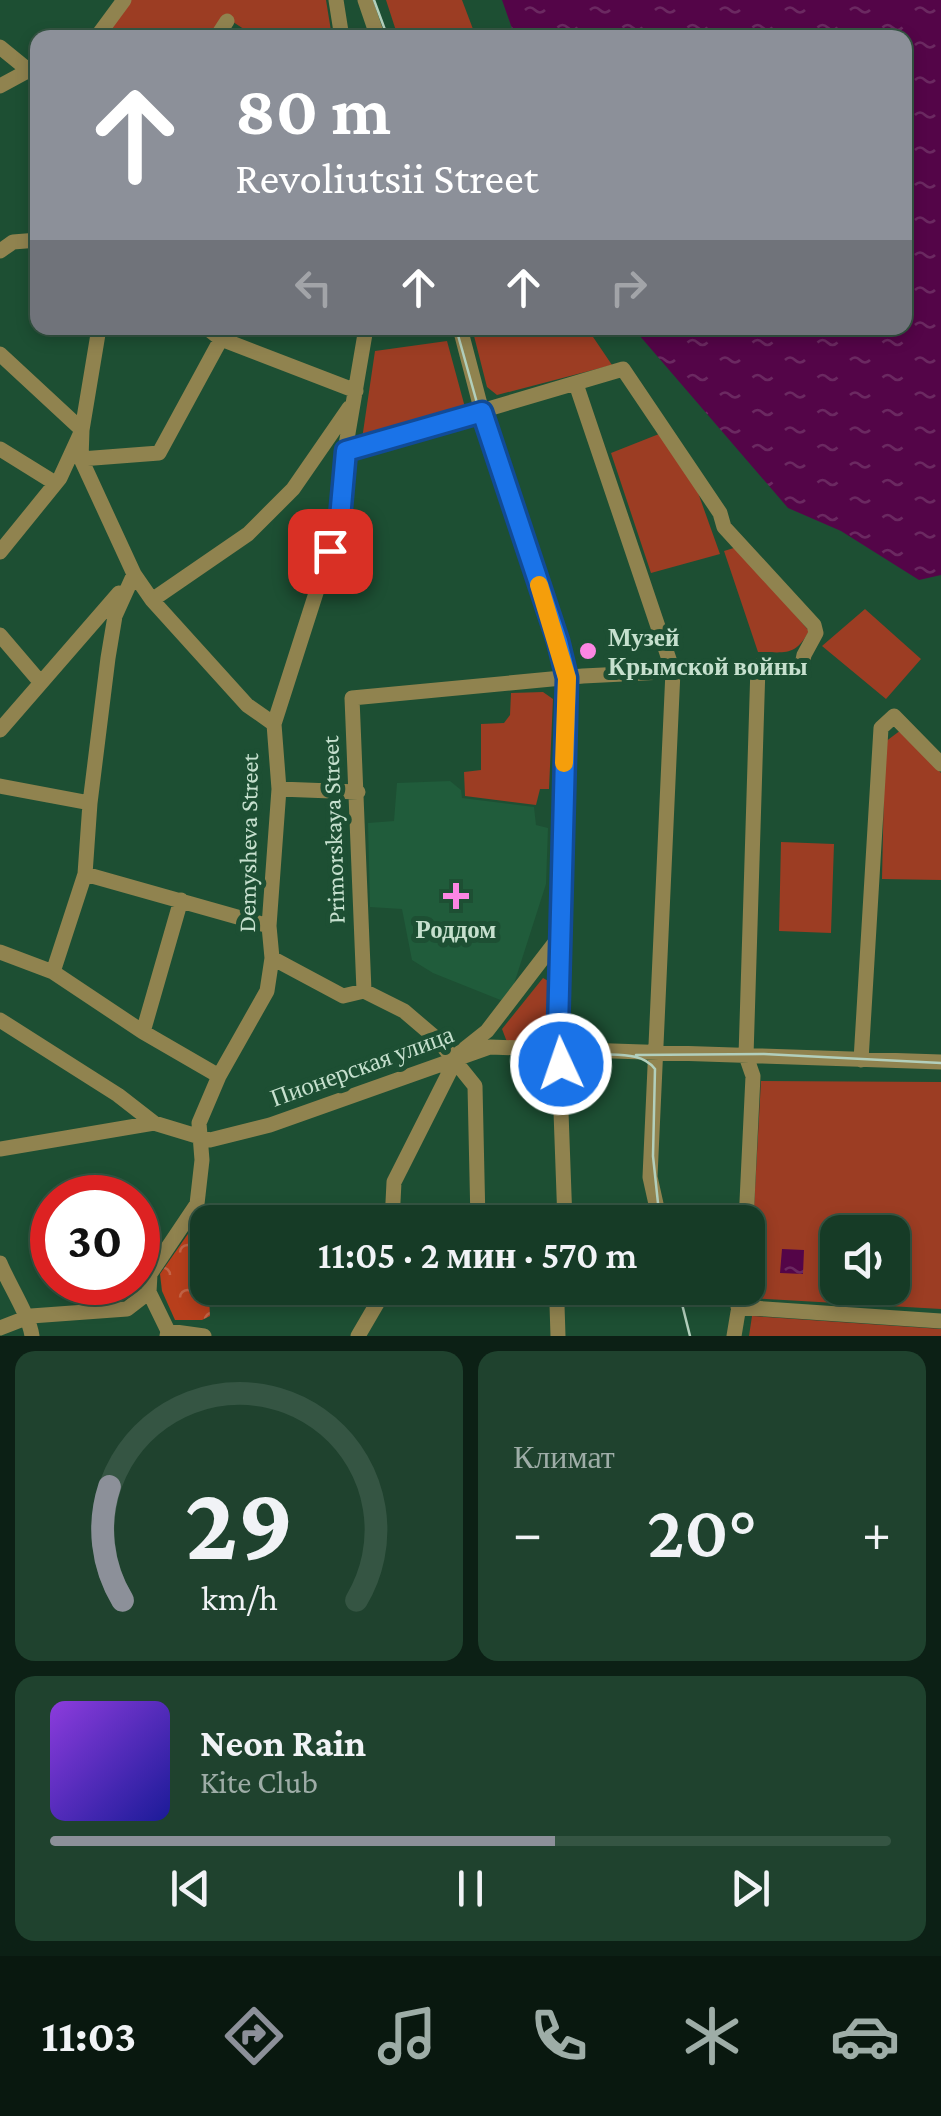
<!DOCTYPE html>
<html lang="ru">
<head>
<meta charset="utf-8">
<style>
  :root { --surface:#163b26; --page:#1f422e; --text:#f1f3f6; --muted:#9eada7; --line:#355543; --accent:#8c9099 }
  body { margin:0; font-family:"Crimson Pro",serif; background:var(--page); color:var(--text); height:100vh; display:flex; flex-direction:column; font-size:38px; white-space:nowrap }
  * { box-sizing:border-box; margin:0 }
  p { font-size:32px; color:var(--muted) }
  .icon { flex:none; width:55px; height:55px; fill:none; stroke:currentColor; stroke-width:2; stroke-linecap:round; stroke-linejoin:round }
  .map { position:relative; height:1336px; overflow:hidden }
  .panel { display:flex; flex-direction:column; gap:15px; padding:15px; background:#0c2015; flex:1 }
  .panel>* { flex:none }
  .guide { position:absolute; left:30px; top:30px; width:882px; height:305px; border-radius:20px; box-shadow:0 5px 15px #0003,0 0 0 2px var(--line); background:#8c9099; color:#fff; overflow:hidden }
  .fabs { position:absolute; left:820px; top:1215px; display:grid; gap:20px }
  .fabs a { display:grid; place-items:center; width:90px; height:90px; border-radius:20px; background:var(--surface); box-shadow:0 5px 15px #0003,0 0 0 2px var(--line); font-size:50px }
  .speed { position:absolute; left:30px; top:1175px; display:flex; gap:20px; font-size:50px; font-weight:700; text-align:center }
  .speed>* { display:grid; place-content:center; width:130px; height:130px; border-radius:50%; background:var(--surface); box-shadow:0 5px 15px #0003,0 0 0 2px var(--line); line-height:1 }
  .speed .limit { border:15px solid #d22; background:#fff; color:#111 }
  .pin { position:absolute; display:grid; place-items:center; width:85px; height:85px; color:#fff; margin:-42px; border-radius:20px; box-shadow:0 5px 15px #0006 }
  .me { position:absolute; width:110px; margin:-55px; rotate:357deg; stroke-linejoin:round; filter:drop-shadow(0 0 8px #0008) }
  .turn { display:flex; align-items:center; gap:35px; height:210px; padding:0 40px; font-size:45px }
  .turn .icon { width:130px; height:130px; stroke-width:2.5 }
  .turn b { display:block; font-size:70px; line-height:85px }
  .lanes { display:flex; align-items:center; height:95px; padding:0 40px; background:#0003; justify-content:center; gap:50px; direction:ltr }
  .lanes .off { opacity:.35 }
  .big { font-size:75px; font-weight:600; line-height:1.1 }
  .panel .widget { flex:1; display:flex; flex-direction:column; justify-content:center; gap:15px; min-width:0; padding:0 35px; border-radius:20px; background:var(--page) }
  .panel .dial { align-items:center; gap:0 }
  .dial svg { height:260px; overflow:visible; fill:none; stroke:var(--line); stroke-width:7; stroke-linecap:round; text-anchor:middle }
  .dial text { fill:var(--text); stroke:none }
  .song { display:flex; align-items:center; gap:30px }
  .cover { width:120px; height:120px; border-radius:15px; background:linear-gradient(135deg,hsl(270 70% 55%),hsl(240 70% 35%)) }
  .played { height:10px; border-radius:5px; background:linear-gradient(90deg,var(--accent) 60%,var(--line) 60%) }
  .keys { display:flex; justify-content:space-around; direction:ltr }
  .heat { display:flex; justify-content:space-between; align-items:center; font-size:55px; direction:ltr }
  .panel .tiles { flex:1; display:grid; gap:15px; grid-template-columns:1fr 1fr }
  .widget:last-child { grid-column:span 2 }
  .trip { position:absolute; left:190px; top:1205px; width:575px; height:100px; border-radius:20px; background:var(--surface); box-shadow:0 5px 15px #0003,0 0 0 2px var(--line); font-weight:600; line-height:100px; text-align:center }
  .tab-bar { display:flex; height:160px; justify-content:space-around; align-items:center; background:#09180f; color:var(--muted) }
  .tab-bar .icon { width:70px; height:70px }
  .tab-bar .current { color:var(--accent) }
  .tab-bar b { font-size:45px; color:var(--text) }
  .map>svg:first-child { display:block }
  .built { fill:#205c3b }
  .green { fill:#9c3d23; fill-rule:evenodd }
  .forest { fill:url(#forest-crowns) }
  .water { fill:url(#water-ripples) }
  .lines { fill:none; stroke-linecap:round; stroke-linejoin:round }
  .minor { stroke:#90834f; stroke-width:15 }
  .tram { stroke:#b2cfbc; stroke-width:2.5 }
  .route-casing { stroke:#114b97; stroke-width:25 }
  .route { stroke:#1a73e8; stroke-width:18 }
  .slow { stroke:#f59e0b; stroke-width:18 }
  .poi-dot { fill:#fc86e3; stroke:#1d4f33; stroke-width:4 }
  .labels { text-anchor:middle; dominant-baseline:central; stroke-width:10; stroke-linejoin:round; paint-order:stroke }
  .poi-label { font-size:25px; font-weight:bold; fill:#c6e0ce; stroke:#1d4f33; text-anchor:start }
  .street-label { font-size:25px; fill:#c6e0ce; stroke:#1d4f33 }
</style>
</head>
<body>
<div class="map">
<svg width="941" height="1336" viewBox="0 0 941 1336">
  <defs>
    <pattern id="forest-crowns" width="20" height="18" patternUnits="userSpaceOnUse" patternTransform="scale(2.5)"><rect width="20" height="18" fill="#b83f1c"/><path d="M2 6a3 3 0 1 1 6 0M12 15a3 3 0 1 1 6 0" fill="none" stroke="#c36446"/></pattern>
    <pattern id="water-ripples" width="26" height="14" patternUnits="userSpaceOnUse" patternTransform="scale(2.5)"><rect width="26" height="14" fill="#540548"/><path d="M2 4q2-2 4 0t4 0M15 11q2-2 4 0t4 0" fill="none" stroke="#6b2961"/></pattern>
  </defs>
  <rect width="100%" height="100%" fill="#1d4f33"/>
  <!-- built -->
  <path class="built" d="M 450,781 L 461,790 L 462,798 L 534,807 L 536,825 L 548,828 L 546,884 L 513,987 L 503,1001 L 433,973 L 412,960 L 402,909 L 370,907 L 368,823 L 394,821 L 397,783 Z"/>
  <!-- green -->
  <path class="green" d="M 121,0 L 326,0 L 332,37 L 256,37 L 227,18 L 214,37 L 96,38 Z
    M 386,0 L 462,0 L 476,37 L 398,37 Z
    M 472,328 L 587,328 L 612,365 L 497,395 L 487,387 Z
    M 447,341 L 466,411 L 362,439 L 375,351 Z
    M 659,434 L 696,487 L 720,554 L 651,573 L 611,453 Z
    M 737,547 L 809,631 C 795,657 785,652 758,652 L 724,551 Z
    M 865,609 L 921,659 L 886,699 L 822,646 Z
    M 543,692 L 553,699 L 549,789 L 540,789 L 536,805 L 465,796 L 464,772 L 481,770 L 481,724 L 504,723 L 510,715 L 511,693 Z
    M 901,730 L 941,773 L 941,880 L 882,879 L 885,742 Z
    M 781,842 L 834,844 L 831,933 L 779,931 Z
    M 543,978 L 550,982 L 548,1042 L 507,1042 L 502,1029 Z
    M 761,1081 L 941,1082 L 941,1309 L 749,1298 ZM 838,1232 L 892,1232 L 892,1288 L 838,1288 Z
    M 752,1316 L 941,1329 L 941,1336 L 749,1336 Z"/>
  <!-- forest -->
  <path class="forest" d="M 190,1231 L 202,1232 L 207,1260 L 210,1316 L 202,1320 L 175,1320 L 162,1291 L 160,1274 Z"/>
  <!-- water -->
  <path class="water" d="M 502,0 L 941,0 L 941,575 L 919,580 L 841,531 L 788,508 L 633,328 L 905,328 L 905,38 L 515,37 Z
    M 782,1249 L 804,1250 L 803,1274 L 780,1273 Z"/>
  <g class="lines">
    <!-- minor -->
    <path class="minor" d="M 336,0 L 342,38
      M 365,0 L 378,38
      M 96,38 L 124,0
      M 216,38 L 227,21
      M 0,47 L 38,78
      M 0,86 L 35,67
      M 0,251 L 13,242 L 38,240
      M 207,328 L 221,339 L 356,391
      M 460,328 L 482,412 L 558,641 L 567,677 L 558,1029 L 565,1222
      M 0,354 L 82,430 L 81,459 L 134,574 L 152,600 L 247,705 L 274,724
      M 576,384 L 673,671 L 650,1177 L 660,1222
      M 0,449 L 55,483
      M 346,451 L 623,369 L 720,513 L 724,527 L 814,625 L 816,633 L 804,655 L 802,665 L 583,676 L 352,698 L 364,991
      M 81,459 L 159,453 L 221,339
      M 0,552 L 60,478 L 82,430 L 99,328
      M 152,600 L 248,534 L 293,489 L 349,408
      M 0,635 L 41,683
      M 0,730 L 119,593
      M 0,786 L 90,803
      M 279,789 L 358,792
      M 85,874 L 269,926
      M 0,952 L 53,972 L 143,1032 L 219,1076
      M 272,958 L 343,996 L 364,991 L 404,1011 L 438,1040 L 475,1086 L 478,1222
      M 53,972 L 85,874 L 90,803 L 108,658 L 115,616 L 134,574
      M 0,1020 L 118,1095 L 154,1123
      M 143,1032 L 181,900
      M 861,1060 L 881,728 L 894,716 L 941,764
      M 0,1149 L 154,1123 L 210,1140 L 270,1125 L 490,1047 L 941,1062
      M 392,1222 L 394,1182 L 450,1071 L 453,1058 L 487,1031 L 560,936
      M 746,1222 L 753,1076 L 746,1056 L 758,666
      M 0,1263 C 9,1285 29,1315 32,1336
      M 565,1288 L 571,1296 L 579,1299 L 654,1296 L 666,1294 L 672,1288
      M 738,1307 L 941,1321
      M 0,1328 L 31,1316 L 127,1309 L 149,1292
      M 168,1331 L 204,1336
      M 167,1336 L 168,1331 L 149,1292 L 150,1274 L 197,1204 L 202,1160 L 199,1123 L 219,1076 L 267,991 L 272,958 L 269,926 L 279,789 L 274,724 L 340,518 L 346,445 L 366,328
      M 358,1336 L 386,1288
      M 558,1336 L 557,1305 L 562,1288
      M 734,1336 L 742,1288"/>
    <!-- tram -->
    <path class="tram" d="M 374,0 L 388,38
      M 456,328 L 500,485 L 570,679 L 562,1030 C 574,1073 632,1039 655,1069 L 653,1156 L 660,1222
      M 636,1055 L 764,1054 L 941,1063
      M 678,1288 L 690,1336"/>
  </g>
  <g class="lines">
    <defs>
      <path id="route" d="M 330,551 L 340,518 L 346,451 L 482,412 L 558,641 L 567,678 L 558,1029 L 561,1064"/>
    </defs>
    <!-- route casing -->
    <use href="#route" class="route-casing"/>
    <!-- route -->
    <use href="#route" class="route"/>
    <!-- slow -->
    <path class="slow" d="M 539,585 L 567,678 L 564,763"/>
  </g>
  <!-- markers -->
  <g class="poi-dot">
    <circle cx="588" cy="651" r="10"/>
    <path d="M451 881h10v10h10v10h-10v10h-10v-10h-10v-10h10z"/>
  </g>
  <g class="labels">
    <!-- poi labels -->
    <g class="poi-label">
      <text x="608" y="637">Музей<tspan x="608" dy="29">Крымской войны</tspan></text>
      <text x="456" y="929" text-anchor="middle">Роддом</text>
    </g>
    <!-- street labels -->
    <g class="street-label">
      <text transform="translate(333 830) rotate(-92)">Primorskaya Street</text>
      <text transform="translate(248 843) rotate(-89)">Demysheva Street</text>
      <text transform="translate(362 1066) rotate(-20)">Пионерская улица</text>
    </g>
  </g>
</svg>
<div class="fabs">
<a><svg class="icon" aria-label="sound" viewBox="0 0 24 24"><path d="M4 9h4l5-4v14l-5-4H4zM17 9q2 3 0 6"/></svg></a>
</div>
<div class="speed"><div class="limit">30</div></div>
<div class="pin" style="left:330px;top:551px;background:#d93025"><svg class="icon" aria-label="arrive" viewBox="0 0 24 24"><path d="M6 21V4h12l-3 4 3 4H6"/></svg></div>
<svg class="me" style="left:561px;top:1064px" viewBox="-20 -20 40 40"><circle r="17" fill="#1a73e8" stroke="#fff" stroke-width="3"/><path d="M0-11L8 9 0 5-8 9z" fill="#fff"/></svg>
<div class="trip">11:05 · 2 мин · 570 m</div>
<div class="guide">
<div class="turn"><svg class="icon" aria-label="ahead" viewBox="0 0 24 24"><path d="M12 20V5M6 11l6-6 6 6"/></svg><div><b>80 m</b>Revoliutsii Street</div></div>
<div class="lanes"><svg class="icon off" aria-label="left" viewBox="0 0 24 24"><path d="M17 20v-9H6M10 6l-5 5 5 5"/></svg><svg class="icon" aria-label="ahead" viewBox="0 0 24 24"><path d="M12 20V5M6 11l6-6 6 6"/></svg><svg class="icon" aria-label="ahead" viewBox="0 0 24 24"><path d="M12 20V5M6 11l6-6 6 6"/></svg><svg class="icon off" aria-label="right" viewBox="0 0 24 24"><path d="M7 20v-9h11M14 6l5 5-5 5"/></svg></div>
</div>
</div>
<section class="panel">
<div class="tiles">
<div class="widget dial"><svg viewBox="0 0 100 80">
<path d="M14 69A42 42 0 1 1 86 69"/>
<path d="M14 69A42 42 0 0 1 10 34" stroke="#8c9099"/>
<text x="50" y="56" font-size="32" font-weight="700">29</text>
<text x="50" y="72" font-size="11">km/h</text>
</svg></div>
<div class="widget"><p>Климат</p>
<div class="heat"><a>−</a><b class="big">20°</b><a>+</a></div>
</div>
<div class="widget">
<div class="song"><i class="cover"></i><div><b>Neon Rain</b><p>Kite Club</p></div></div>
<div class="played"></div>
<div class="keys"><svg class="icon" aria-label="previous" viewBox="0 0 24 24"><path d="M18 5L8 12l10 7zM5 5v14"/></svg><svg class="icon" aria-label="pause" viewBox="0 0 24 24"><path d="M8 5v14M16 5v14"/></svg><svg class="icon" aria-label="next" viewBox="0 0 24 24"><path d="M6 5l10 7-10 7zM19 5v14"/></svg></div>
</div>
</div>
</section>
<nav class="tab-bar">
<b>11:03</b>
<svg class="icon current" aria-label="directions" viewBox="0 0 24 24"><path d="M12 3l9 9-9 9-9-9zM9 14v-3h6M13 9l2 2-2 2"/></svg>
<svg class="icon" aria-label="music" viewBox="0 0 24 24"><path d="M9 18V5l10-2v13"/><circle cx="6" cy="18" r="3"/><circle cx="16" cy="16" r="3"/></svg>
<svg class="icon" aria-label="phone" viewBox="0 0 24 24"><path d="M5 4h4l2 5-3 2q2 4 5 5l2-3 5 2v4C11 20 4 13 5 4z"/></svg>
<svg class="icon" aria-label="climate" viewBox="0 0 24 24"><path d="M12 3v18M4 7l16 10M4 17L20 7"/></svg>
<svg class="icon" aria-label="car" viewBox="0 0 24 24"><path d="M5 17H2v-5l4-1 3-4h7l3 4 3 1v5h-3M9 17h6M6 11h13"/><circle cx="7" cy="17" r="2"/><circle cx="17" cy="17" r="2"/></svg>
</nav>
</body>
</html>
